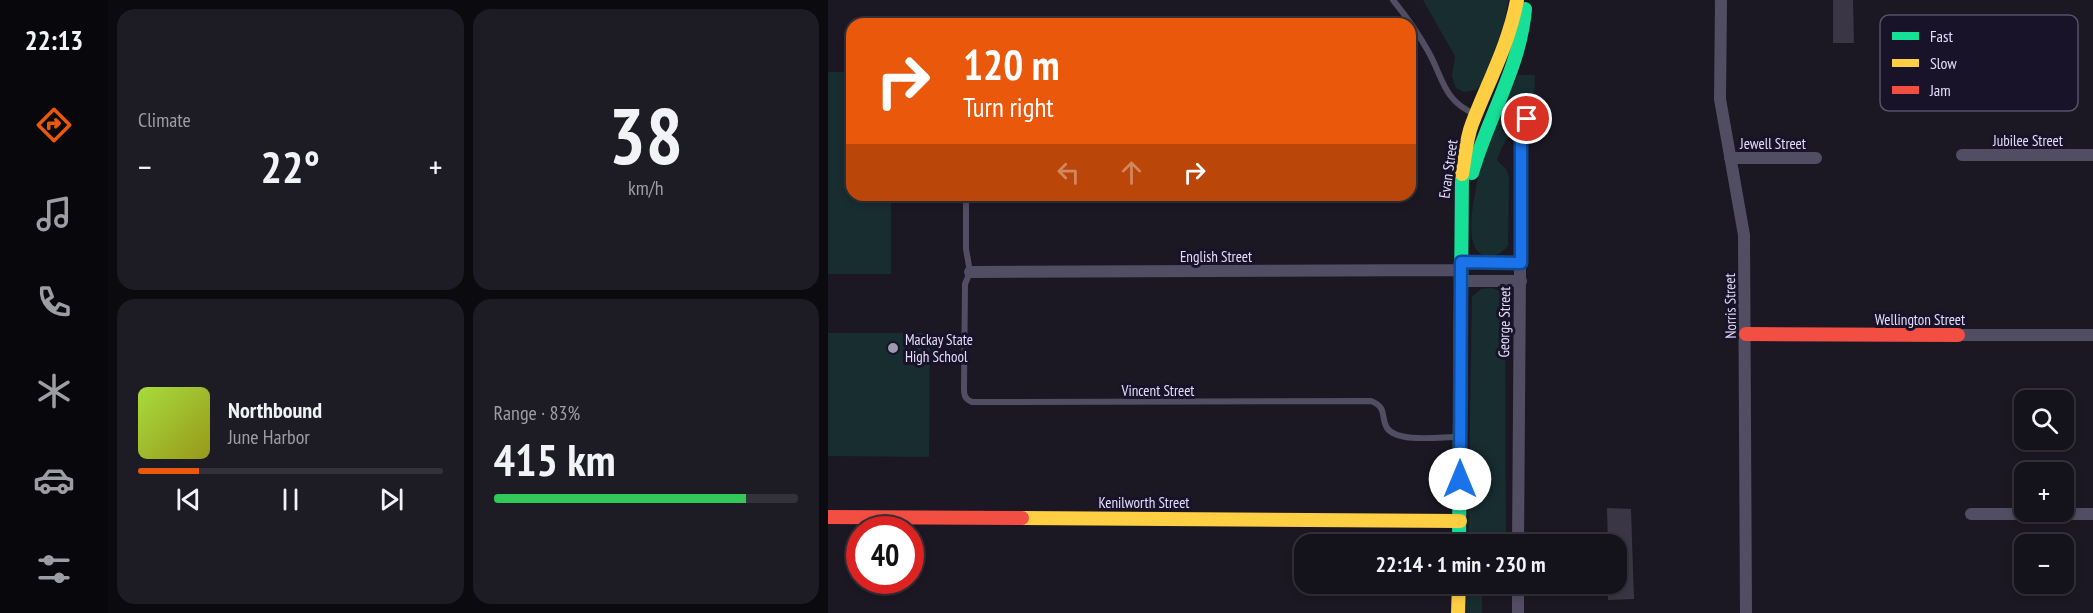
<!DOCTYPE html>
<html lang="en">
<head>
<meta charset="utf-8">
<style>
  :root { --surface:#14121b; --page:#1d1b24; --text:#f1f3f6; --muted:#9d9ea3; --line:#33323a; --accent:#ea580c }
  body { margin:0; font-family:"PT Sans Narrow",sans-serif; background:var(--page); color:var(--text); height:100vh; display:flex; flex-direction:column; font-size:22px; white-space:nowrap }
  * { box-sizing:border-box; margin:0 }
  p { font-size:20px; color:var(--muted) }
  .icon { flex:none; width:33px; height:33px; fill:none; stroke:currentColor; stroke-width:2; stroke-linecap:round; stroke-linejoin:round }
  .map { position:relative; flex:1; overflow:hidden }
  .sheet { display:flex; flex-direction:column; gap:9px; padding:9px; background:#0b0a0f; width:720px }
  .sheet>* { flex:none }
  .banner { position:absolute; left:18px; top:18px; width:570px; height:183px; border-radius:18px; box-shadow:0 3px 9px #0003,0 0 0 2px var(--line); background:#ea580c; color:#fff; overflow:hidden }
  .fabs { position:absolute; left:1186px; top:390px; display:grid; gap:12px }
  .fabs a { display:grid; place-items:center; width:60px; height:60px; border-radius:12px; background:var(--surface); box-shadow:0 3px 9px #0003,0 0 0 2px var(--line); font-size:30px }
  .speed { position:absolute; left:18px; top:516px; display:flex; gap:12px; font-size:30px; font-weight:700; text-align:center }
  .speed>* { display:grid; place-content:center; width:78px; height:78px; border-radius:50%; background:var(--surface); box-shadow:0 3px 9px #0003,0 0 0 2px var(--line); line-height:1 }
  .speed .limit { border:9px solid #d22; background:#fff; color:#111 }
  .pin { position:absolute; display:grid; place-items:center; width:51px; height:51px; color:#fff; margin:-26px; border:3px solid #fff; border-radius:50%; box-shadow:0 2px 6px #0007 }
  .me { position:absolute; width:66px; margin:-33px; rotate:0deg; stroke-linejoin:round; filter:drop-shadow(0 0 4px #0008) }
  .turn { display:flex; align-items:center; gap:21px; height:126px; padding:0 18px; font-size:27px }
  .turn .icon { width:78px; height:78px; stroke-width:2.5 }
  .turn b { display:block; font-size:42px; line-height:51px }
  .lanes { display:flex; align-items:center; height:57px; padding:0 18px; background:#0003; justify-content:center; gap:30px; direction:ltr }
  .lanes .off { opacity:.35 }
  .big { font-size:45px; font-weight:800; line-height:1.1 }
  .sheet .tile { flex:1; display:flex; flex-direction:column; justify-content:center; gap:9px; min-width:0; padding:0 21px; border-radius:18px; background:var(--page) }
  .sheet .dial { align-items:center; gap:0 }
  .dial b { font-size:78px; line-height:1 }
  .song { display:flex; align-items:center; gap:18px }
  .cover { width:72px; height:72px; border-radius:9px; background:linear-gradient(135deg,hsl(80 70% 55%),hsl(60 70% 35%)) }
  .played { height:6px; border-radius:3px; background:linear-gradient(90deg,var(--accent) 20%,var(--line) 20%) }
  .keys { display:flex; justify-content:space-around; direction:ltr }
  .heat { display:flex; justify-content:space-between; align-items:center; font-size:33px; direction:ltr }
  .charge { height:9px; border-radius:4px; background:linear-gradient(90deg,#34c759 83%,var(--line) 0) }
  .sheet .tiles { flex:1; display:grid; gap:9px; grid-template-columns:repeat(2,1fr) }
  .trip { position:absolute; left:466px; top:534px; width:333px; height:60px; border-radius:18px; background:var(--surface); box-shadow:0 3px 9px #0003,0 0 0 2px var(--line); font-weight:800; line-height:60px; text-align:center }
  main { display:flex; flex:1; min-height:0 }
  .tabs { display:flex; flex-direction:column; width:108px; justify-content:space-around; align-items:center; background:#08070b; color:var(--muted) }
  .tabs .icon { width:42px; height:42px }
  .tabs .selected { color:var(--accent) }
  .tabs b { font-size:27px; color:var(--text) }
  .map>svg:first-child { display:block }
  .green { fill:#172d30 }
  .building { fill:#3b3645 }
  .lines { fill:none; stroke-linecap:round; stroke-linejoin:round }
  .lane { stroke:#514e63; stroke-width:6 }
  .street { stroke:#514e63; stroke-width:12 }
  .fast { stroke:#16e098; stroke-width:14 }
  .slow { stroke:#ffcf43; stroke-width:14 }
  .jam { stroke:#f24e42; stroke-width:14 }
  .route-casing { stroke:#114b97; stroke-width:15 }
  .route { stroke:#1a73e8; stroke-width:10 }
  .poi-dot { fill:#9e98b0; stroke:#191329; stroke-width:2 }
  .labels { text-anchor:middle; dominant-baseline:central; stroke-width:6; stroke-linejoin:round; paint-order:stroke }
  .street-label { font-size:15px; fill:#e4ddfc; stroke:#191329 }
  .poi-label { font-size:15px; fill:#e4ddfc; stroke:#191329; text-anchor:start }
  .key { fill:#191329; stroke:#565068; stroke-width:1.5 }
  .key-label { font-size:16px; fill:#e4ddfc }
</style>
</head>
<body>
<main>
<nav class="tabs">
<b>22:13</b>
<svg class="icon selected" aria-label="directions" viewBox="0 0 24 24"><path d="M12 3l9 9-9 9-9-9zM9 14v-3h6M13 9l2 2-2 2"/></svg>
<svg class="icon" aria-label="music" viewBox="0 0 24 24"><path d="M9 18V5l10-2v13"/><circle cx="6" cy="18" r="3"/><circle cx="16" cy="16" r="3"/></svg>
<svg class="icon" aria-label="phone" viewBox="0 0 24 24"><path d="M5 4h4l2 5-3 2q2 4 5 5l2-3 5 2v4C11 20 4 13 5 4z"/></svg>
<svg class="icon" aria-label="climate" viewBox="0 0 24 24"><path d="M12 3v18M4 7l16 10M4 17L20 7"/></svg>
<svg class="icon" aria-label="car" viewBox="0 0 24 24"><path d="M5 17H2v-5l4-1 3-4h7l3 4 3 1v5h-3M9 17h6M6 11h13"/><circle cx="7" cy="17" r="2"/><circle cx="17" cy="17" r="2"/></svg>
<svg class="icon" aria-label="filters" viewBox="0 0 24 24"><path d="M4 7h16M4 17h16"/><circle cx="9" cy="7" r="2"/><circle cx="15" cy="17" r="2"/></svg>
</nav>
<section class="sheet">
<div class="tiles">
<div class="tile"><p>Climate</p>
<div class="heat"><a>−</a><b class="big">22°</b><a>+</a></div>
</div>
<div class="tile dial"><b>38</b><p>km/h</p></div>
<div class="tile">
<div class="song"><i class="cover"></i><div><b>Northbound</b><p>June Harbor</p></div></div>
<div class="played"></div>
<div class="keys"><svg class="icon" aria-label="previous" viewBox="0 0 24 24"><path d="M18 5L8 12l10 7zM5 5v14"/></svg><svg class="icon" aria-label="pause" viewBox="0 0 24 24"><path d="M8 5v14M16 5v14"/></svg><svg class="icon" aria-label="next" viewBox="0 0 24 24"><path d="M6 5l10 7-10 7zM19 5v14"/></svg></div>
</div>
<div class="tile"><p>Range · 83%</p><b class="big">415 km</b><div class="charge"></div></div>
</div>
</section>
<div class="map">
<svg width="1265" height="613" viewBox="0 0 1265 613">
  <rect width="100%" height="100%" fill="#1b1824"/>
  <!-- green -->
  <path class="green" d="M 595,0 L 680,0 L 676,25 L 654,83 L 648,90 L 636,92 L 628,88 L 624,76 L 627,56 Z
    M 0,72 L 24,72 L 24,195 L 63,195 L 63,274 L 0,274 Z
    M 690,75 L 707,75 L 706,103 L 694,103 L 693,132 L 684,132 L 674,147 L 669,160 L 678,169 L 681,177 L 680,245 C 676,252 668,256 661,256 C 634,256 645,204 648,188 C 655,148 674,112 690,75 Z
    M 663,288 L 676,292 L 680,301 L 677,312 L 678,544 L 640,544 L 644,297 L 653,289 Z
    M 0,333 L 102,333 L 101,457 L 0,456 Z
    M 639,584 L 654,584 L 654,613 L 638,613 Z"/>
  <!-- building -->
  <path class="building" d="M 1005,0 L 1025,0 L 1026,43 L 1005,43 Z
    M 779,508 L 803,509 L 806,599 L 780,600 L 780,584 L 789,584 L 789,544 L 780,544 Z"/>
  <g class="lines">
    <!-- lane -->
    <path class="lane" d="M 565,0 C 578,16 590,33 600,51 C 615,77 615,101 647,114
      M 693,138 L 699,134 L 699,104
      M 138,195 L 138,249 L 142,272 L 137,284 L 136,388 C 136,396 137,399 144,402 L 543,401 C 560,408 552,416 559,428 C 569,443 612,437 628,437"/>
    <!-- street -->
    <path class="street" d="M 893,0 L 892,99 L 916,235 L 918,613
      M 1134,155 L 1265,155
      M 902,158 L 988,158
      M 633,263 L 693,263
      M 142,272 L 633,270
      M 633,281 L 693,281
      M 1130,335 L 1265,335
      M 1143,514 L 1265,514
      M 690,544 L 693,138
      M 690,613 L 690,584"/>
    <!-- fast -->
    <path class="fast" d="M 644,173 C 660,117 692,68 697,9
      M 631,544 L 634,174"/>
    <!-- slow -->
    <path class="slow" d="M 634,174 C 637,158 638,139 644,124 C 660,82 681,44 689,0
      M 194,518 L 632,521
      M 630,613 L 631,584"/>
    <!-- jam -->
    <path class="jam" d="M 918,334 L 1130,335
      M 0,517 L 194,518"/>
  </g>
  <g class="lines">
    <defs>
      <path id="route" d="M 632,479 L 633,262 L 693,263 L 693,138 L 699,134 L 699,119"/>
    </defs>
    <!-- route casing -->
    <use href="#route" class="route-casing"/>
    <!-- route -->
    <use href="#route" class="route"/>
  </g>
  <!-- markers -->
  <circle class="poi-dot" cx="65" cy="348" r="6"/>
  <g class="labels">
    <!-- street labels -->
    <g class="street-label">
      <text x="1200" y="140">Jubilee Street</text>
      <text x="945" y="143">Jewell Street</text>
      <text transform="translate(620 169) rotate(-82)">Evan Street</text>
      <text x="388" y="256">English Street</text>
      <text transform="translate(902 306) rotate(-91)">Norris Street</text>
      <text x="1092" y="319">Wellington Street</text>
      <text transform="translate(676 322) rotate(-89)">George Street</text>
      <text x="330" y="390">Vincent Street</text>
      <text x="316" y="502">Kenilworth Street</text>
    </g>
    <!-- poi labels -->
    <g class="poi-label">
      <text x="77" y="339">Mackay State<tspan x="77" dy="17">High School</tspan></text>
    </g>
  </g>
  <!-- legend -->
  <rect x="1052" y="15" width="198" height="96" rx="9" class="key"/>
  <rect x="1064" y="32" width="27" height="8" fill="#16e098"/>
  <rect x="1064" y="59" width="27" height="8" fill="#ffcf43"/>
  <rect x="1064" y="86" width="27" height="8" fill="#f24e42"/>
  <g class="key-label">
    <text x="1102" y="42">Fast</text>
    <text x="1102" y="69">Slow</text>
    <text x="1102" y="96">Jam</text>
  </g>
</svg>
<div class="fabs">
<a><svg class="icon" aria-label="search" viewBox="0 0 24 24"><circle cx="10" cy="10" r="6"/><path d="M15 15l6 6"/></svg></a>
<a>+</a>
<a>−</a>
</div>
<div class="speed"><div class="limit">40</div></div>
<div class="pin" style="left:699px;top:119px;background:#d93025"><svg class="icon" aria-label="arrive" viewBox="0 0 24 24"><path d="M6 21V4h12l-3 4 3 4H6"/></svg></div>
<svg class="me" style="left:632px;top:479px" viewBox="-20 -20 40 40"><circle r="19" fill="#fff"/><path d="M0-13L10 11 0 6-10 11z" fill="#1a73e8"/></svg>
<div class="trip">22:14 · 1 min · 230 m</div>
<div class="banner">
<div class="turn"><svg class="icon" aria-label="right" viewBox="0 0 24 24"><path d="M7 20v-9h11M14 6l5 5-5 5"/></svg><div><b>120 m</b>Turn right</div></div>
<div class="lanes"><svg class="icon off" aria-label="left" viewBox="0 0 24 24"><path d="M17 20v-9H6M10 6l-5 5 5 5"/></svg><svg class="icon off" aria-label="ahead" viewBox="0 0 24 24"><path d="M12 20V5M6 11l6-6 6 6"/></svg><svg class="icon" aria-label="right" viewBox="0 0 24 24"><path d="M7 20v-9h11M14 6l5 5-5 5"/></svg></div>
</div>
</div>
</main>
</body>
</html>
